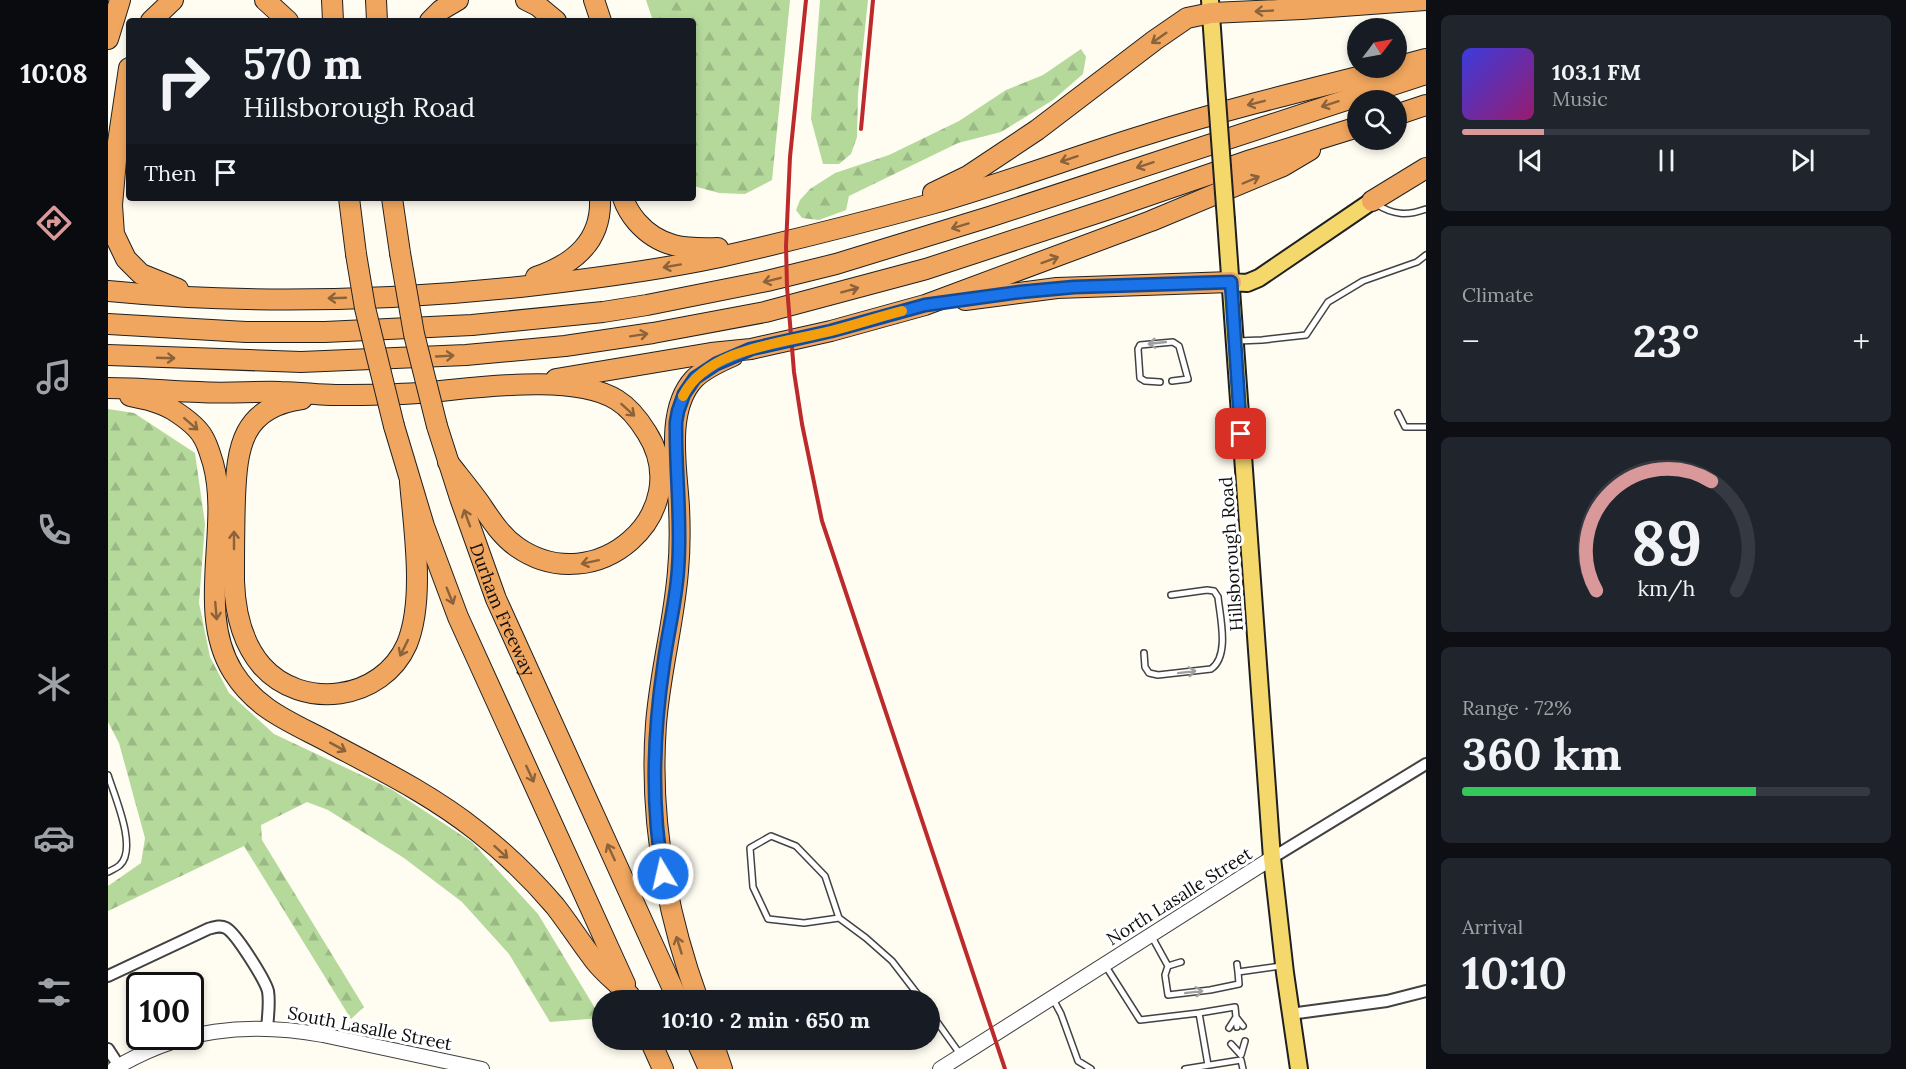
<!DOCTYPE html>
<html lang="en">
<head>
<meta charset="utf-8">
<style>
  :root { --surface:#171b24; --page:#20242c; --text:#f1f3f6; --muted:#9ea1a6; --line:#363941; --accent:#d9999b }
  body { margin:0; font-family:Lora,serif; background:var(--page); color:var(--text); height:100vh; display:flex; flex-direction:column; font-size:22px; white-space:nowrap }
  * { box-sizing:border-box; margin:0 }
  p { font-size:20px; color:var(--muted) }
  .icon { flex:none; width:33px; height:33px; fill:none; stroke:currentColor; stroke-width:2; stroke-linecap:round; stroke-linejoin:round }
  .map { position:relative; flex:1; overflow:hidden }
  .details { display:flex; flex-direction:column; gap:15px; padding:15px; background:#0d0f14; width:480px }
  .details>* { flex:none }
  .hud { position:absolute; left:18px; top:18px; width:570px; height:183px; border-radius:6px; box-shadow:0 3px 9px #0003; background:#171b24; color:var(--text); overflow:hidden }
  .needle { width:39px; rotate:58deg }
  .controls { position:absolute; left:1239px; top:18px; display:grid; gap:12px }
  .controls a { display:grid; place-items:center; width:60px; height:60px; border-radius:50%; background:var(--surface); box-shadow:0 3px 9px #0003; font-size:30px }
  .speed { position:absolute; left:18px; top:972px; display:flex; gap:12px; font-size:30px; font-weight:700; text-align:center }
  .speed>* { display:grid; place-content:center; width:78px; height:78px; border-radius:50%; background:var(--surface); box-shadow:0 3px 9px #0003; line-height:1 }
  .speed .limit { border:3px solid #111; border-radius:9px; background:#fff; color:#111 }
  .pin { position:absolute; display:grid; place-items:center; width:51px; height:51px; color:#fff; margin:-26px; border-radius:12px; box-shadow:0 3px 9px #0006 }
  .me { position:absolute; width:66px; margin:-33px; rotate:351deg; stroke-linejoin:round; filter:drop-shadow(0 0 4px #0008) }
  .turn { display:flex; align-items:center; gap:21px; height:126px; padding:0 18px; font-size:27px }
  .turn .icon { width:78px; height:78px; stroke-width:2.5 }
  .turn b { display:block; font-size:42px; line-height:51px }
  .then { display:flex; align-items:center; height:57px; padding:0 18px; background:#0003; gap:12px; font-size:22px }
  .big { font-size:45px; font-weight:700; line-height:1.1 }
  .details .widget { flex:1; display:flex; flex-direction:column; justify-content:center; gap:9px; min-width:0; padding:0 21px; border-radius:9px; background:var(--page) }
  .details .dial { align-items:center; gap:0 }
  .dial svg { height:156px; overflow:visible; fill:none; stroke:var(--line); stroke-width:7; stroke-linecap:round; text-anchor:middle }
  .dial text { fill:var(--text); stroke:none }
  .song { display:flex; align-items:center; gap:18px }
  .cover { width:72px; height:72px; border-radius:9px; background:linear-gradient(135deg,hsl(240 70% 55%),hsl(320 70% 35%)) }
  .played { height:6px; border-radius:3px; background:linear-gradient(90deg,var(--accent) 20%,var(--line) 20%) }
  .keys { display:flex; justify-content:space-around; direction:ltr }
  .heat { display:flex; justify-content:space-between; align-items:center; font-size:33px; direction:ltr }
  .charge { height:9px; border-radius:4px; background:linear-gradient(90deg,#34c759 72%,var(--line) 0) }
  .trip { position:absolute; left:484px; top:990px; width:348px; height:60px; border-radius:30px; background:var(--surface); box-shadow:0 3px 9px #0003; font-weight:700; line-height:60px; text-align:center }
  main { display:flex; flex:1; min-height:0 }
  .dock { display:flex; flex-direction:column; width:108px; justify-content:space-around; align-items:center; background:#090b0e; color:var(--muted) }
  .dock .icon { width:42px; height:42px }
  .dock .active { color:var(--accent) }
  .dock b { font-size:27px; color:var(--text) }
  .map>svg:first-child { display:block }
  .forest { fill:url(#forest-firs) }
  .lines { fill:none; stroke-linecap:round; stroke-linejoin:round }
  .service-casing { stroke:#424242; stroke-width:8 }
  .minor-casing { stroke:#424242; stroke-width:14 }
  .tertiary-casing { stroke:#424242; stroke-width:16 }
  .primary-casing { stroke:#202020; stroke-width:20 }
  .motorway-casing { stroke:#202020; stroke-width:22 }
  .service { stroke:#fff; stroke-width:5 }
  .minor { stroke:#fff; stroke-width:10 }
  .tertiary { stroke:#fff; stroke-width:14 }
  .primary { stroke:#f4d86c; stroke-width:16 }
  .motorway { stroke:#f0a65e; stroke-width:20 }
  .rail { stroke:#bc2a2c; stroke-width:4 }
  .primary-bridge-casing { stroke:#202020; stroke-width:20; stroke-linecap:butt }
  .motorway-bridge-casing { stroke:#202020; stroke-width:22; stroke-linecap:butt }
  .primary-bridge { stroke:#f4d86c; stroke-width:16 }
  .motorway-bridge { stroke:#f0a65e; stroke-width:20 }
  .oneway { stroke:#8b623a }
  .oneway2 { stroke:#9f9f9f }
  .route-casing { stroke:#114b97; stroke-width:15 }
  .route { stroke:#1a73e8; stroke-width:10 }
  .slow { stroke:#f59e0b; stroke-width:10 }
  .labels { text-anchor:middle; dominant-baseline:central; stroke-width:6; stroke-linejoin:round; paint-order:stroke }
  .street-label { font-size:18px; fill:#0f0f0f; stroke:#fff }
</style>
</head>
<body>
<main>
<nav class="dock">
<b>10:08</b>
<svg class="icon active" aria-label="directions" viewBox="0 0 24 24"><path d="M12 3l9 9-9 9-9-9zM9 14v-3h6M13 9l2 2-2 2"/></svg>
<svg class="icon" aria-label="music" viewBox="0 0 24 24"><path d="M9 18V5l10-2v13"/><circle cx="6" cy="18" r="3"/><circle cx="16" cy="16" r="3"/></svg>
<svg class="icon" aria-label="phone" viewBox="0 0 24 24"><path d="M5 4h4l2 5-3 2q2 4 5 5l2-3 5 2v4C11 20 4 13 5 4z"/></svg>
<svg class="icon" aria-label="climate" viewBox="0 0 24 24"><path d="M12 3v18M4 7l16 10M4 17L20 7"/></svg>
<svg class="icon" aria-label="car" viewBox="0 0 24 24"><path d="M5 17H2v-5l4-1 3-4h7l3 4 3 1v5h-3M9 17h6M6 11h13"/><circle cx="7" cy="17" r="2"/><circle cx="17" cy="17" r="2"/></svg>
<svg class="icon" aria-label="filters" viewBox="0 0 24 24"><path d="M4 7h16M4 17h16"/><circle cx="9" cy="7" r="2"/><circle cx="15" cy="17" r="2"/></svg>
</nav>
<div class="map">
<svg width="1318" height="1069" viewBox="0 0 1318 1069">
  <defs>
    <pattern id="forest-firs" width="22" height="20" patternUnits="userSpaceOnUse" patternTransform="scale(1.5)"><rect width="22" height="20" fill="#b5d99b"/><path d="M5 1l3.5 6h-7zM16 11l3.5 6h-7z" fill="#9ab984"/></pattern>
  </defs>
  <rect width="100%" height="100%" fill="#fffcf1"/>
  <!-- forest -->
  <path class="forest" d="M 538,0 L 682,0 L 664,180 L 637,194 L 611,193 L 586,186 L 585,21 L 545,21 Z
    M 712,0 L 760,0 L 750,94 L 749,137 L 743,154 L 731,164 L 715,164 L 703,119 Z
    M 973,49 L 978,57 L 975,74 L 945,100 L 893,132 L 850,143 L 741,196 L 738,210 L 711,220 L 694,218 L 688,210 L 692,200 L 702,189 L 727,173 L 781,155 L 851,121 L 898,90 L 935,75 Z
    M 0,409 L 26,413 L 87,453 L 97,524 L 91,603 L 102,657 L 121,693 L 166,734 L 283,789 L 364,842 L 430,914 L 493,1018 L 442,1022 L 401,954 L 354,902 L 296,858 L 220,810 L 199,802 L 153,825 L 154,840 L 256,1007 L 243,1019 L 136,846 L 0,911 L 0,886 L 33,863 L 37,838 L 11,743 L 0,722 Z"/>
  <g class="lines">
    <defs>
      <path id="service" d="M 1268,204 C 1285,215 1299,216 1318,209
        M 1129,341 L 1154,340 L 1198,335 L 1220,302 L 1255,281 L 1309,262 L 1318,255
        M 1052,382 L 1037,381 L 1032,378 L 1030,349 L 1032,345 L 1065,342 L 1071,346 L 1080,379 L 1064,381
        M 1290,413 L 1297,427 L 1318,427
        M 1036,653 L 1037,667 L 1041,673 L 1050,675 L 1103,669 C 1122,656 1112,617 1110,597 L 1106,591 L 1099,590 L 1063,595
        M 0,775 C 6,795 30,848 12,865 C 9,868 4,870 0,872
        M 731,918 L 696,923 L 660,919 L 645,887 L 642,848 L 663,836 L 688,846 L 717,876 L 731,918 L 758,938 L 784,961 L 814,1000
        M 1044,937 L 1060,966 L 1073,962
        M 1129,964 L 1130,972 L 1173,966
        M 997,965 L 1032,1020 L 1091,1013
        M 1060,966 L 1057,975 L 1060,995 L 1102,990 L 1131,984 L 1130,972
        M 945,999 L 953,1014 L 970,1061 L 983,1069
        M 822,1012 L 852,1054
        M 1121,1028 L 1128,1017 L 1135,1026
        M 1123,1044 L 1133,1055 L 1137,1041
        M 1100,1065 L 1091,1013 L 1127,1007 L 1129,1027
        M 1077,1069 L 1133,1060 L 1135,1069"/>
      <path id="minor" d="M 1164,858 L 1318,764
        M 0,976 L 100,929 C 107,927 112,925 118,928 C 128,933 157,980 160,991 C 162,1003 160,1016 159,1028
        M 1182,1014 L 1279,1001 L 1318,991
        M 0,1049 L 11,1066"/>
      <path id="tertiary" d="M 6,1069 C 71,1029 140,1021 215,1035 L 374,1069
        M 832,1069 L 1164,858"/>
      <path id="primary" d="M 1102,0 L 1108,86
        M 1118,220 L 1164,858 L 1177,973 L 1191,1069
        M 1123,282 L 1139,283 L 1151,278 L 1264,201"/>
      <g id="motorway">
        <path d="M 157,0 L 180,21"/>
        <path d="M 224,0 L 225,21"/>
        <path d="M 268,0 L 269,21"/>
        <path d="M 418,0 L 430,6 L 448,21"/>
        <path d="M 486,0 L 493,21"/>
        <path d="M 43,21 L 65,0"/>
        <path d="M 322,21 L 333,10 L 350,0"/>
        <path d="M 0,39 L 12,0"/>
        <path d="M 1288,67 L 1318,59"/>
        <path d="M 21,68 L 9,149 L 4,205 L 6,234 L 18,259 L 33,274 L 70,289"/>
        <path d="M 1288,115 L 1318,105"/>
        <path d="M 825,193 L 860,176 L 929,130 L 1047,40 L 1079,18 L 1103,13 L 1194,9 L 1318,0"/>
        <path d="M 241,198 L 248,254"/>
        <path d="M 284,198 L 292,253"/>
        <path d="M 515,198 C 518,207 523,215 529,222 C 552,248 577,249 610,248"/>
        <path d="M 1264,201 L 1318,168"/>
        <path d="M 428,277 C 466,264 494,241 492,198"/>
        <path d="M 0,291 C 142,305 287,301 429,285 C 490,278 551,270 612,257 C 682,241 753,223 823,204 C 895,184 965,157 1037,135 C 1119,109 1202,89 1286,68"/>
        <path d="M 857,300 L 949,288 L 1123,282"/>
        <path d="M 0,324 L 138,332 L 217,332 L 364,325 L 495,312 L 539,305 L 659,281 L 728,264 L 881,217 L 1318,74"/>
        <path d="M 0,355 L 193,362 L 358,355 L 457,346 L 545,333 L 657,312 L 818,269 L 998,210 L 1143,160 L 1250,127"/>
        <path d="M 448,379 L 603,353 L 643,349 L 723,331 L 817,305 L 1043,221 L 1175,166 L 1202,150"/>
        <path d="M 0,388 C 31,388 61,391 91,392 C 119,394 146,391 173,392 C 192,392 210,395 228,395 C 255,395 283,395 310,393 C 362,389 465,372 509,400 C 522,408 531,420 539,433 C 589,513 488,602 409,547 C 392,535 382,518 371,502 C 361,488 350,475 340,462"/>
        <path d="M 22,396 C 37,399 52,402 65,410 C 76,417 89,426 95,437 C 100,445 102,454 105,463 C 123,528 87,611 125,672 C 150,712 186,723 226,745 C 275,771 325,796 369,831 C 397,853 424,879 447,906 C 461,924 473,943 487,961 C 497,974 511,984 522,996"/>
        <path d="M 194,399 C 134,407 129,447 127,498 C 126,526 126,553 126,581 C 127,611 134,643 154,666 C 194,711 274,701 299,644 C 317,600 306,529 302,482"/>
        <path d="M 286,426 L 316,526 L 350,617 L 517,984"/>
        <path id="s1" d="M 329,426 L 352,498 L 388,599 L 570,1000"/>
        <path d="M 590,1000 C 558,911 541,819 548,724 C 552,672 566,622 570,571 C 572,550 572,528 571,507 C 569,469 557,410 586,379 C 596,369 611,362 625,356"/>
        <path d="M 542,1040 L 555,1069"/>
        <path d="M 588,1040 L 601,1069"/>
        <path d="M 604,1040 L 614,1069"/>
      </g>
    </defs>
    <!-- service casing -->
    <use href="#service" class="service-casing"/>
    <!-- minor casing -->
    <use href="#minor" class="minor-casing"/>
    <!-- tertiary casing -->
    <use href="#tertiary" class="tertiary-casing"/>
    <!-- primary casing -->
    <use href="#primary" class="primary-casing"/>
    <!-- motorway casing -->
    <use href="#motorway" class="motorway-casing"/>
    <!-- service -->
    <use href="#service" class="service"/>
    <!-- minor -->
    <use href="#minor" class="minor"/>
    <!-- tertiary -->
    <use href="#tertiary" class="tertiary"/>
    <!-- primary -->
    <use href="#primary" class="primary"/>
    <!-- motorway -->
    <use href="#motorway" class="motorway"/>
    <!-- rail -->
    <path class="rail" d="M 698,0 L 682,157 L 678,246 L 679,287 L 686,372 L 694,424 L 714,521 L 897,1069
      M 753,129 L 765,0"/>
    <defs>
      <path id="primary-bridge" d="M 1108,86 L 1118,220"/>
      <path id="motorway-bridge" d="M 292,253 L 306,334 L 329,426
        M 248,254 L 257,308 L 286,426"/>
    </defs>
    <!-- primary-bridge casing -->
    <use href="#primary-bridge" class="primary-bridge-casing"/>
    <!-- motorway-bridge casing -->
    <use href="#motorway-bridge" class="motorway-bridge-casing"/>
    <!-- primary-bridge -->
    <use href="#primary-bridge" class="primary-bridge"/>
    <!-- motorway-bridge -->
    <use href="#motorway-bridge" class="motorway-bridge"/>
  </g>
  <!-- one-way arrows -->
  <defs><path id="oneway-shaft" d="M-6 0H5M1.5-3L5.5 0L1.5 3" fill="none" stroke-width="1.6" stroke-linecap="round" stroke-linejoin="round" transform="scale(1.5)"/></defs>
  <g class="oneway">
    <use href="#oneway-shaft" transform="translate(1156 11) rotate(177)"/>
    <use href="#oneway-shaft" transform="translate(1051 38) rotate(145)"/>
    <use href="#oneway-shaft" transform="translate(1148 103) rotate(166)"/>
    <use href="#oneway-shaft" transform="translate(1222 104) rotate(162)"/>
    <use href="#oneway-shaft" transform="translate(961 159) rotate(162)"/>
    <use href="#oneway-shaft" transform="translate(1037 165) rotate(162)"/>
    <use href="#oneway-shaft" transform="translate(1143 180) rotate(-23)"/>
    <use href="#oneway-shaft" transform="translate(852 226) rotate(163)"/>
    <use href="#oneway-shaft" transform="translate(942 260) rotate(-20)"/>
    <use href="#oneway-shaft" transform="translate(564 266) rotate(170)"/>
    <use href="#oneway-shaft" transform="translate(664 280) rotate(166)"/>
    <use href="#oneway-shaft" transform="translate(742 290) rotate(-15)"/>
    <use href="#oneway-shaft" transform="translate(229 298) rotate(178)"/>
    <use href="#oneway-shaft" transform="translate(531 335) rotate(-9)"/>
    <use href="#oneway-shaft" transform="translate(337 356) rotate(-3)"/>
    <use href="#oneway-shaft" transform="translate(58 358) rotate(2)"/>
    <use href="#oneway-shaft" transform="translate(520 410) rotate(42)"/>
    <use href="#oneway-shaft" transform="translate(83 424) rotate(41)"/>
    <use href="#oneway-shaft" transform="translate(359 518) rotate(-110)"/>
    <use href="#oneway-shaft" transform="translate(126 540) rotate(-90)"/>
    <use href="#oneway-shaft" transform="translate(482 562) rotate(168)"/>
    <use href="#oneway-shaft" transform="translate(342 596) rotate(68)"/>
    <use href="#oneway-shaft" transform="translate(108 611) rotate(85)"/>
    <use href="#oneway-shaft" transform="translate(296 648) rotate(116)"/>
    <use href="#oneway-shaft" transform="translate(230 747) rotate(29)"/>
    <use href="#oneway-shaft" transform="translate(422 774) rotate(65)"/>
    <use href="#oneway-shaft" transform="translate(393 852) rotate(42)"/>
    <use href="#oneway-shaft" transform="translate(503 852) rotate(-115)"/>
    <use href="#oneway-shaft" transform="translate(571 945) rotate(-107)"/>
  </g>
  <g class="oneway2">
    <use href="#oneway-shaft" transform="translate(1049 343) rotate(174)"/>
    <use href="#oneway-shaft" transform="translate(1079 672) rotate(-7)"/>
    <use href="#oneway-shaft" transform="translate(1086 992) rotate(-7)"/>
  </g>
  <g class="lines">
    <defs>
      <path id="route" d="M 555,874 C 543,806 545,738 555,669 C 559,635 568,603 570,569 C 574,520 567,471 568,422 L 570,411 L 576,394 L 587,378 L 608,364 L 643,349 L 723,331 L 817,305 L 912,292 L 966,287 L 1123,282 L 1133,434"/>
    </defs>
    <!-- route casing -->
    <use href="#route" class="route-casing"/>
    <!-- route -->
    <use href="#route" class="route"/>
    <!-- slow -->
    <path class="slow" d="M 575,396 C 599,348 676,343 723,331 C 747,325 770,317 794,311"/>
  </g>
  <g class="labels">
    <!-- street labels -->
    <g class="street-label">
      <text transform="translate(1123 554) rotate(-94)">Hillsborough Road</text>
      <text stroke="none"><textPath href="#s1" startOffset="195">Durham Freeway</textPath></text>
      <text transform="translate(1071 896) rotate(-32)">North Lasalle Street</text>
      <text transform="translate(262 1028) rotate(11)">South Lasalle Street</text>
    </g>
  </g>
</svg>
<div class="controls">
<a><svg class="needle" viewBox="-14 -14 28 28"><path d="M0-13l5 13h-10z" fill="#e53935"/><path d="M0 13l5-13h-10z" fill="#9ea1a6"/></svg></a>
<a><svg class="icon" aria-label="search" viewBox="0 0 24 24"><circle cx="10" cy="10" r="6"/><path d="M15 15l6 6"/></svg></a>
</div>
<div class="speed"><div class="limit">100</div></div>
<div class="pin" style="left:1133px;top:434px;background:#d93025"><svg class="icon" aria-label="arrive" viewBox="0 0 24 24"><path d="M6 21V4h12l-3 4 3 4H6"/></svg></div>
<svg class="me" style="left:555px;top:874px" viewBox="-20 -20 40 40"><circle r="17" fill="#1a73e8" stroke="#fff" stroke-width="3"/><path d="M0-11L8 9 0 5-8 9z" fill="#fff"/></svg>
<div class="trip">10:10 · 2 min · 650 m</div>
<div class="hud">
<div class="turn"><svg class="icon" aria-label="right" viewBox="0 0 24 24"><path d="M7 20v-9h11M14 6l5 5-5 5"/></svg><div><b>570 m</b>Hillsborough Road</div></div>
<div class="then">Then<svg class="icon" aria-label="arrive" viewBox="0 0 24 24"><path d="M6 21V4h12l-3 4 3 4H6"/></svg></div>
</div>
</div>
<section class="details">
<div class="widget">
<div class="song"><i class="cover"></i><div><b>103.1 FM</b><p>Music</p></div></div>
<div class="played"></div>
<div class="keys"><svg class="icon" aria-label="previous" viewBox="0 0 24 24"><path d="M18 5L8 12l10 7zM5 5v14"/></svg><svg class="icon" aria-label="pause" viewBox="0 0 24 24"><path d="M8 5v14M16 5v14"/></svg><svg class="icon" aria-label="next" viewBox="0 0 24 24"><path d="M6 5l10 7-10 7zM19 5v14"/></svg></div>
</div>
<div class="widget"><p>Climate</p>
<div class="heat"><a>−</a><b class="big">23°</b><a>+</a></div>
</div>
<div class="widget dial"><svg viewBox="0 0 100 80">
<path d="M14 69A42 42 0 1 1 86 69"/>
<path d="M14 69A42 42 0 0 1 73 13" stroke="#d9999b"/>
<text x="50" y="56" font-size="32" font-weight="700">89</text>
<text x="50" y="72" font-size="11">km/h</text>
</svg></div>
<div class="widget"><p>Range · 72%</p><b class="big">360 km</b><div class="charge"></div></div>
<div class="widget"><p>Arrival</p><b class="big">10:10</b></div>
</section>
</main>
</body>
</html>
